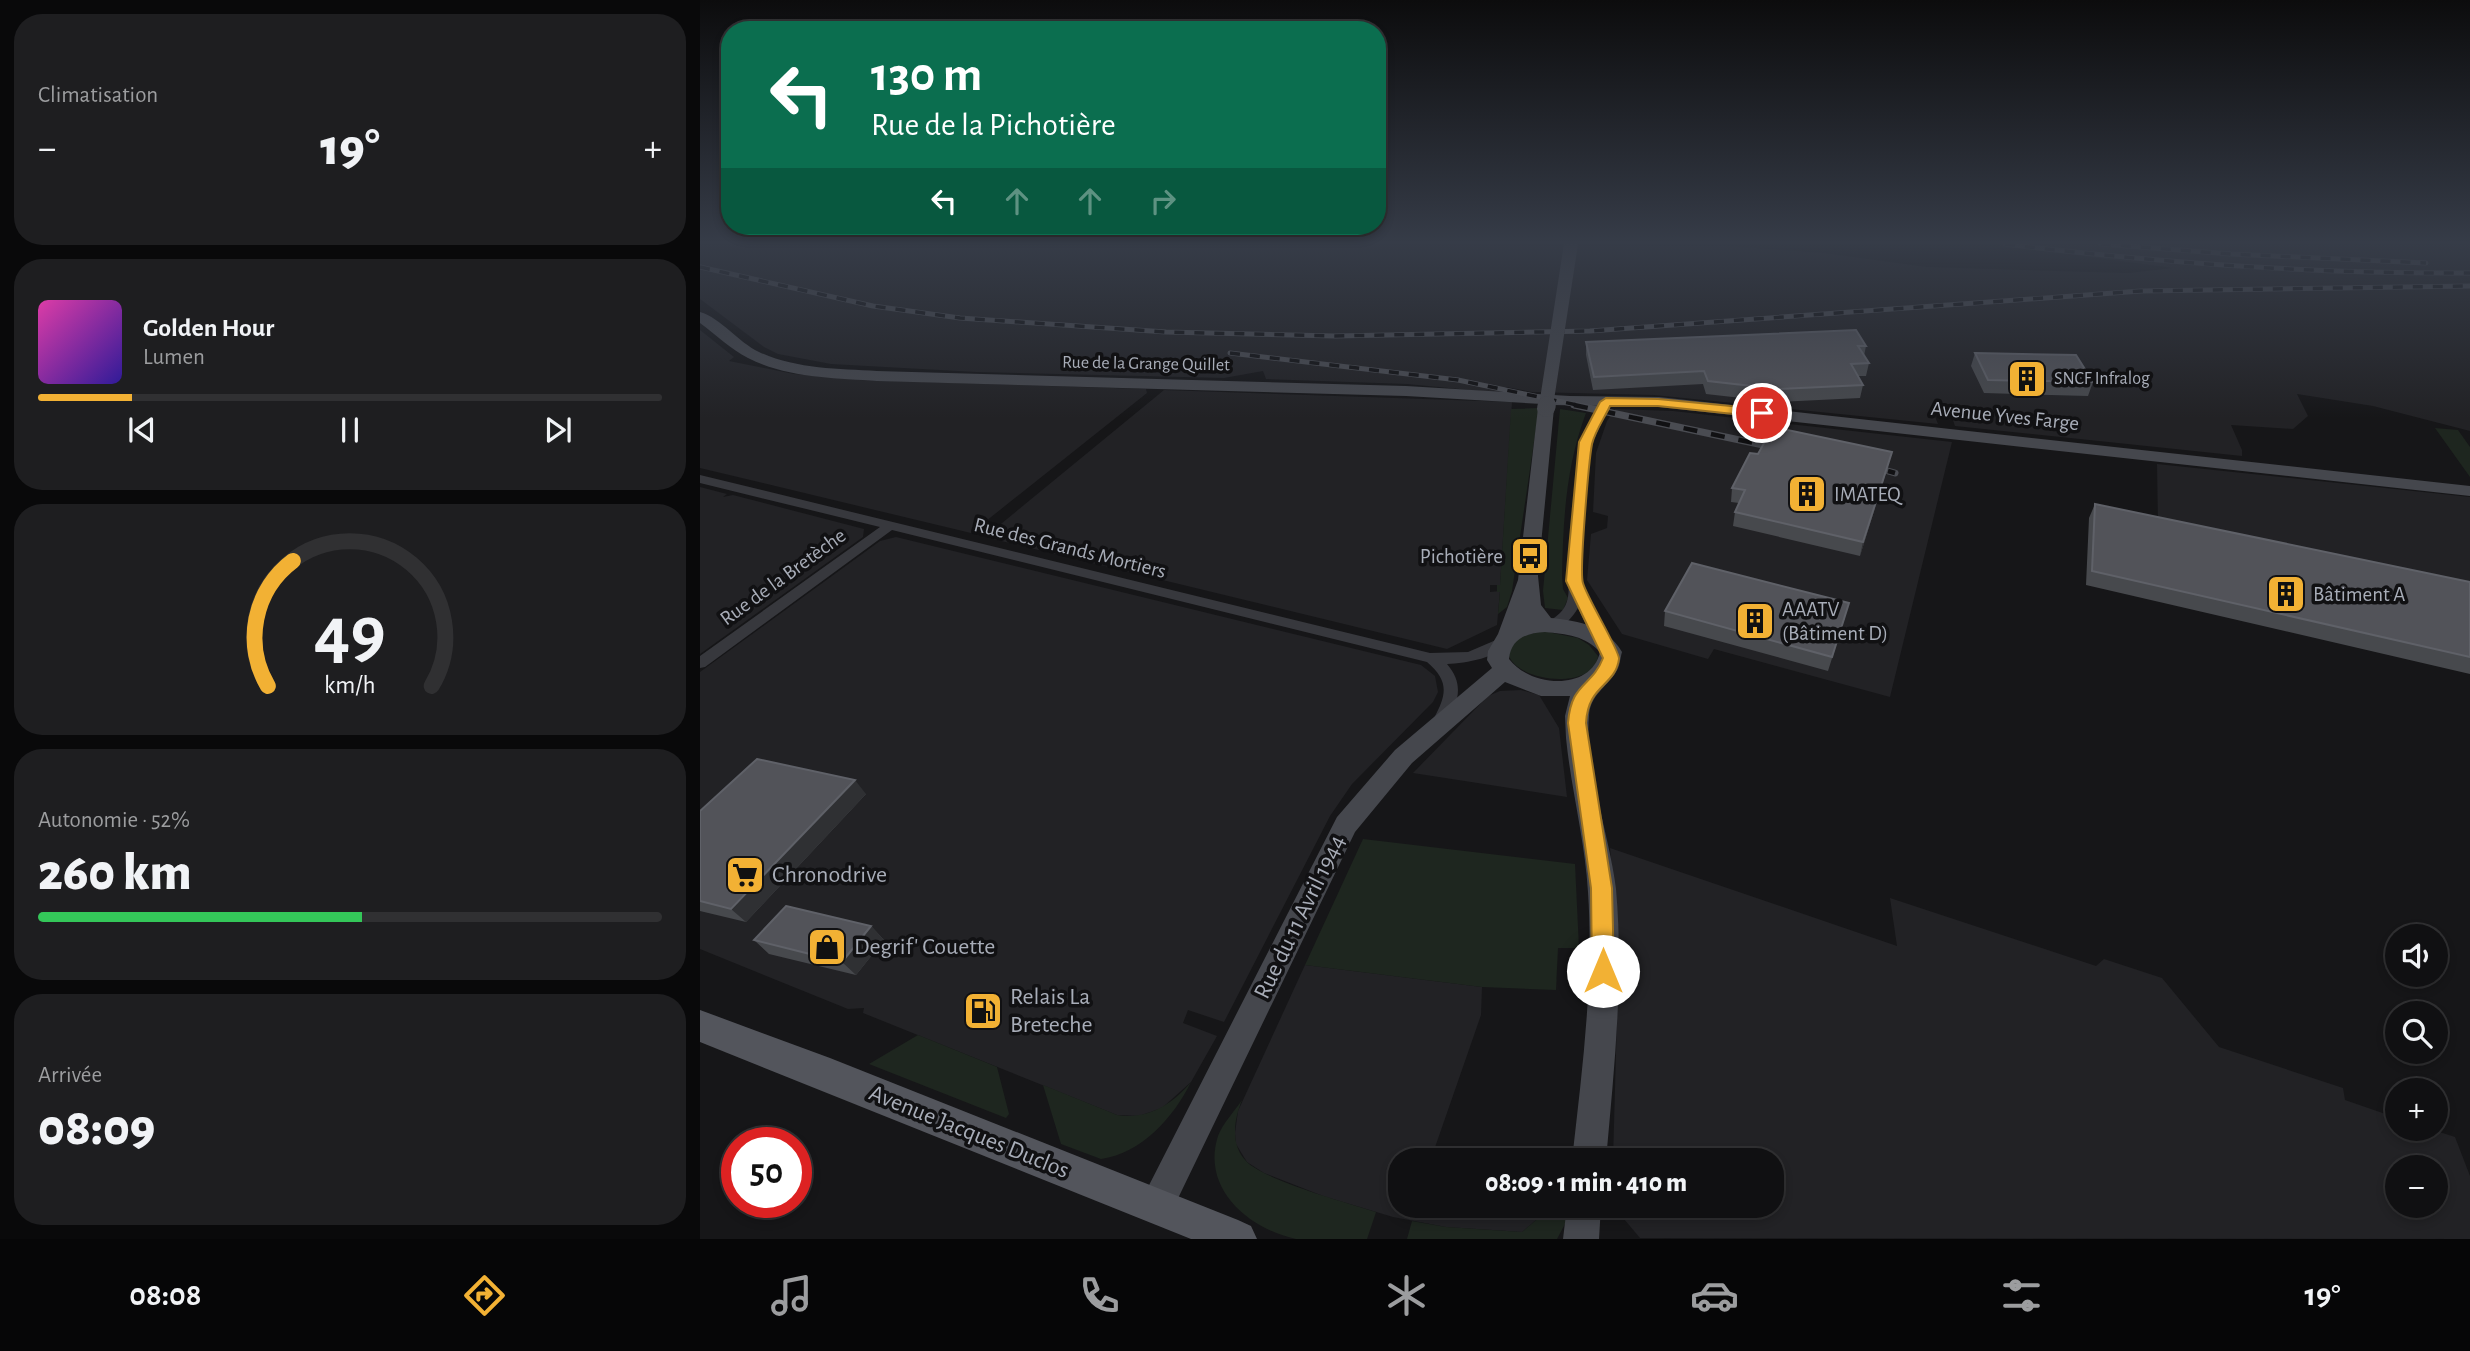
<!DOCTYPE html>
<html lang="fr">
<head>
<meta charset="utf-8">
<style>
  :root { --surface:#101012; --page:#1e1e20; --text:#f1f3f6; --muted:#9c9d9f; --line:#303032; --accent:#f2b134 }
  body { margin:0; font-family:"Alegreya Sans",sans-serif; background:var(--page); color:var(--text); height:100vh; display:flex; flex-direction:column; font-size:26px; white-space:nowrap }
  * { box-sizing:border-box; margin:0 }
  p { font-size:23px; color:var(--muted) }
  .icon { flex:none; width:38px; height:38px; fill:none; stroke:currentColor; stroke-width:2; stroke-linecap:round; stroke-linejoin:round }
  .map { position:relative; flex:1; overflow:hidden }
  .details { display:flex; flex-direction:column; gap:14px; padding:14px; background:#09090a; width:700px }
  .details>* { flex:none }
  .top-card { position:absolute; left:21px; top:21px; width:665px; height:214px; border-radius:28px; box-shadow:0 4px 10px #0003,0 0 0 2px var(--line); background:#0b6e4f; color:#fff; overflow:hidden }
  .buttons { position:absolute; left:1685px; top:924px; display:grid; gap:14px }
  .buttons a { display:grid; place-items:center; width:63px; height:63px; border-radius:50%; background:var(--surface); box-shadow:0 4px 10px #0003,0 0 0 2px var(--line); font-size:35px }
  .speed { position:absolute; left:21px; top:1127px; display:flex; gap:14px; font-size:35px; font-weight:700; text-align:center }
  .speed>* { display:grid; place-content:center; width:91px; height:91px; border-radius:50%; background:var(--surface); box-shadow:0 4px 10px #0003,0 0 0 2px var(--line); line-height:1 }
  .speed .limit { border:10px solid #d22; background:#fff; color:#111 }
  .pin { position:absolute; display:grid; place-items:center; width:60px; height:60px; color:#fff; margin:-30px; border:4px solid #fff; border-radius:50%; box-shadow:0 2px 7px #0007 }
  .me { position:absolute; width:77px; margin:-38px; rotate:0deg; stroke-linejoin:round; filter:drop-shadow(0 0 5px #0008) }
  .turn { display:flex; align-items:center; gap:24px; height:147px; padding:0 35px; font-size:32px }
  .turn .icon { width:91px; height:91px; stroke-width:2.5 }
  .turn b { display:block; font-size:49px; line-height:60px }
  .lanes { display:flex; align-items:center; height:66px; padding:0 35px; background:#0003; justify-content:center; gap:35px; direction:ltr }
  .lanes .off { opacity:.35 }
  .big { font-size:52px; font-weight:800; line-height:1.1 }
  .details .tile { flex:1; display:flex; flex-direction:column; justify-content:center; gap:10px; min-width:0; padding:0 24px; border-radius:28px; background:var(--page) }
  .details .dial { align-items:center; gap:0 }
  .dial svg { height:182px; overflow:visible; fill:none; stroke:var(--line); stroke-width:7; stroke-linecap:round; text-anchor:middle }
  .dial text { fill:var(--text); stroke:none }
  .song { display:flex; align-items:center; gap:21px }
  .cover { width:84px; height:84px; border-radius:10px; background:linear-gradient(135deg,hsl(320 70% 55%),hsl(250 70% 35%)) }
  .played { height:7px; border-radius:4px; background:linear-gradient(90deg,var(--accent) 15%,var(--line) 15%) }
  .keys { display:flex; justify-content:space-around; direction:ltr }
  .heat { display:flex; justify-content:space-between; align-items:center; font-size:38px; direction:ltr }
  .charge { height:10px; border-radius:5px; background:linear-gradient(90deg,#34c759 52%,var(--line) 0) }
  .trip { position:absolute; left:688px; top:1148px; width:396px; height:70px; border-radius:28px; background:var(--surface); box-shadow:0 4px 10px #0003,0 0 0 2px var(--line); font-weight:800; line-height:70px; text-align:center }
  .tabs { display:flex; height:112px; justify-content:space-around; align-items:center; background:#060607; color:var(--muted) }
  .tabs .icon { width:49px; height:49px }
  .tabs .active { color:var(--accent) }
  .tabs b { font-size:32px; color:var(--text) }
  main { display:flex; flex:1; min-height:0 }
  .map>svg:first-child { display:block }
  .built { fill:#222225; fill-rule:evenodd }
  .green { fill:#1e261f }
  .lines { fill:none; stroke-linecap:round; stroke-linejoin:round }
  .street { fill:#37383d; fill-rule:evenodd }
  .secondary { fill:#45474d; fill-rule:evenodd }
  .primary { fill:#53555c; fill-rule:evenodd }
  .rail-far1-casing { stroke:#4a4c52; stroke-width:5 }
  .rail-casing { stroke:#4a4c52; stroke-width:7 }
  .rail-far1 { stroke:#111113; stroke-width:3.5; stroke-dasharray:10; stroke-linecap:butt }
  .rail { stroke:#111113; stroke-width:4.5; stroke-dasharray:14; stroke-linecap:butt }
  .secondary-bridge-far1 { stroke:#45474d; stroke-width:14 }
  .secondary-bridge { stroke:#45474d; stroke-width:18 }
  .wall { fill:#47494d }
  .shaded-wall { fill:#2f3033 }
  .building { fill:#525359; stroke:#5f6168; stroke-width:2 }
  .route { fill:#f2b134; stroke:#9d7322; stroke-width:2 }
  .labels { text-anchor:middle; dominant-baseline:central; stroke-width:7; stroke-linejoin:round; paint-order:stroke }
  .far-street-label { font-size:18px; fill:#a8adb8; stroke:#111113 }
  .far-poi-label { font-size:18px; fill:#a8adb8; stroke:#111113; text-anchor:start }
  .street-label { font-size:21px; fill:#a8adb8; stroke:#111113 }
  .poi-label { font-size:21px; fill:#a8adb8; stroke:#111113; text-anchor:start }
  .near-poi-label { font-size:24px; fill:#a8adb8; stroke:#111113; text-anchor:start }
  .near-street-label { font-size:24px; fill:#a8adb8; stroke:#111113 }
</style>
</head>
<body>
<main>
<section class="details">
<div class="tile"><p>Climatisation</p>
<div class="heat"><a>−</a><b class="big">19°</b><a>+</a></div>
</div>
<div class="tile">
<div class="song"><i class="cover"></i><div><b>Golden Hour</b><p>Lumen</p></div></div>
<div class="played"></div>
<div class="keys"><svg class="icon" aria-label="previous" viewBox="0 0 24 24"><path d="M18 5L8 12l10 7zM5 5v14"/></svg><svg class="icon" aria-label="pause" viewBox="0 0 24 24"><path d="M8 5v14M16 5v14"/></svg><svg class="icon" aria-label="next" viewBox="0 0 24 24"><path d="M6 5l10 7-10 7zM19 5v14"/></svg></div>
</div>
<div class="tile dial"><svg viewBox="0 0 100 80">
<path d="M14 69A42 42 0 1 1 86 69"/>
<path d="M14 69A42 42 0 0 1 25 14" stroke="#f2b134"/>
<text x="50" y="56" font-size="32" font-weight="700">49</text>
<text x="50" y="72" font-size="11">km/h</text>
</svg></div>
<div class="tile"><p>Autonomie · 52%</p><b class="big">260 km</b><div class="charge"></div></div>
<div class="tile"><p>Arrivée</p><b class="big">08:09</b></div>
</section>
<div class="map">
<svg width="1770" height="1239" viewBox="0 0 1770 1239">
  <rect width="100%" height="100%" fill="#161618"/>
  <!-- built -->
  <path class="built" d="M 0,244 L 1027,246 L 1124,253 L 1227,267 L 1428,273 L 1473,268 L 1293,244 L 1770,244 L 1770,431 L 1673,406 L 1597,394 L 1608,416 L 1593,429 L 1531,425 L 1542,450 L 1542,456 L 1255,426 L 1249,409 L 1232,409 L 1238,424 L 954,395 L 832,392 L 806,387 L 801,393 L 707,384 L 566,379 L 563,371 L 524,378 L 276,372 L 131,364 L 78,354 L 64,347 L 0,299 Z
    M 0,330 L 34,357 L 29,361 L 94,374 L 160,380 L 446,389 L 447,393 L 271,533 L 0,468 Z
    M 464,390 L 812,402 L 800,585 L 790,585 L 790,592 L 800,591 L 797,625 L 747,649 L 285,537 Z
    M 915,409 L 973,411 L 1252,442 L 1190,697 L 1014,649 L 1008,659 L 922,634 L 887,580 L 891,534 L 907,528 L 908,516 L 893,512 L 896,453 L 907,421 Z
    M 1457,464 L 1770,497 L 1770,591 L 1458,525 Z
    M 0,487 L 27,494 L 23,497 L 33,495 L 164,529 L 163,537 L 0,654 Z
    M 196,537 L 721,665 L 735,676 L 738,692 L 733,702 L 652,784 L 630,816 L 524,1022 L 488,1010 L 483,1023 L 517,1036 L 491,1082 L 462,1108 L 439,1116 L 417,1115 L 163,1013 L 164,1008 L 148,1009 L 0,949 L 0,672 L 180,541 Z
    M 821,690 L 839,695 L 859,728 L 867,797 L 713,773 L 788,696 L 800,691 Z
    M 910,848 L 1197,946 L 1190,898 L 1396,966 L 1404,959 L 1462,978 L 1519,1047 L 1643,1088 L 1645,1100 L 1697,1118 L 1698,1129 L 1730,1129 L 1755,1137 L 1770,1176 L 1770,1239 L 940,1238 L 913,1206 L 1071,1206 L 1071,1160 L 913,1160 L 919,944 ZM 1698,1167 L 1736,1167 L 1736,1206 L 1698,1206 Z
    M 605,965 L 782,987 L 781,1015 L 732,1156 L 747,1160 L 700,1160 L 700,1206 L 853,1206 L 822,1232 L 746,1227 L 693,1217 L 623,1196 L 564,1173 L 547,1162 L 536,1144 L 535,1133 L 538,1111 Z"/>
  <!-- green -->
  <path class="green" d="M 839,408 L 812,591 L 807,607 L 798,614 L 800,592 L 797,592 L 797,585 L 800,585 L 811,409 Z
    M 860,409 L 886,413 C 866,466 863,520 862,577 L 863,589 L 868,598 L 863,610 L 845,608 L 843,591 Z
    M 1735,428 L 1758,430 L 1770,447 L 1770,477 Z
    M 842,631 L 878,638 L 889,645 L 898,656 C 894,691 815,683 808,653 L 818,637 Z
    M 663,839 L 875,864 L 879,948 L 858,948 L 856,990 L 782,987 L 605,965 Z
    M 218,1035 L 297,1067 L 309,1114 L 306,1118 L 169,1064 Z
    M 491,1082 C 473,1118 442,1153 401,1159 L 361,1144 L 343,1085 L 417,1115 C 447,1120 472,1105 491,1082 Z
    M 542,1100 C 534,1120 530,1144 546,1161 C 563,1180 648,1203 676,1212 L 667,1239 C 645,1239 618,1239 596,1239 C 549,1229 501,1189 518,1136 C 523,1123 534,1112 542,1100 Z
    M 853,1206 L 868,1206 L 866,1222 L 857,1239 L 707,1239 L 712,1221 L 746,1227 L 822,1232 Z"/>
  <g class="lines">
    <!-- street -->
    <path class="street" d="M 906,399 L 911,402 L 890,448 L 881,573 L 887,598 L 907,639 L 900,644 L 895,643 L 878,608 C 872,618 864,627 853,630 L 846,625 C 850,620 855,618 860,613 C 871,602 869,587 867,573 L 878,448 L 901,402 Z
      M 0,475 L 730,653 L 768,652 L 803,637 L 810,642 C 797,658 767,663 747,664 C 764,684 759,701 747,722 L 737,722 L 734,718 C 747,694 749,681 727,662 L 192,530 L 5,667 L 0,668 L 0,656 L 180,527 L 0,483 Z"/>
    <!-- secondary -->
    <path class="secondary" d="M 0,312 C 21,318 38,342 59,352 C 95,369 138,369 177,371 L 706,386 L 870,396 L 959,397 L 1770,486 L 1770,496 L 959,407 L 852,405 L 854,408 L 838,576 L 841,605 L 851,618 C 880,621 907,626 922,652 C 920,659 920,666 916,672 C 906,688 890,695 889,716 C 884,766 910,837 916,889 C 924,979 914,1071 906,1160 L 872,1160 C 882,1071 894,982 888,892 C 885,840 871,789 866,738 L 865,716 L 870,696 L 841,696 L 805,682 L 712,763 L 655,832 L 468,1219 L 456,1224 L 444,1219 L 439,1207 L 444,1195 L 637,817 L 695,750 L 792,668 L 787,660 L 788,651 L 798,634 L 818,580 L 838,408 L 842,404 L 706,396 L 177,381 C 134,378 87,378 48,358 C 31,349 16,335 0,323 ZM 845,632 C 866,634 886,636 900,652 C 891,692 830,687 809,659 C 811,639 826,633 845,632 Z
      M 867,1206 L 901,1206 L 899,1239 L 863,1239 Z"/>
    <!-- primary -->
    <path class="primary" d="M 0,1010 L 130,1058 L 538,1220 L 551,1226 L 557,1239 L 491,1239 L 0,1042 Z"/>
    <defs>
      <path id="rail-far1" d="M 1305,244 C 1460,263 1614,274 1770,273
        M 1401,244 L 1531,254 L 1726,263
        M 0,267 L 173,306 L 260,318 L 466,332 L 635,336 L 890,331 L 1441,291 L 1770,286
        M 530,353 L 758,380 L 882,406"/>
      <path id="rail" d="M 874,405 L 1068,446
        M 1188,471 L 1195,473"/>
    </defs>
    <!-- rail-far1 casing -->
    <use href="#rail-far1" class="rail-far1-casing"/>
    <!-- rail casing -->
    <use href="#rail" class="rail-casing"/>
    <!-- rail-far1 -->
    <use href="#rail-far1" class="rail-far1"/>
    <!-- rail -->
    <use href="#rail" class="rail"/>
    <!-- secondary-bridge-far1 -->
    <path class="secondary-bridge-far1" d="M 846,406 L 871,244"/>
    <!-- secondary-bridge -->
    <path class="secondary-bridge" d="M 846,408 L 847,405"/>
  </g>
  <!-- wall -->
  <path class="wall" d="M 886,342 L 1166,346 L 1164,356 L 1169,363 L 1166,376 L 1158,376 L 1163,385 L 1160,398 L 1077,402 L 1006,394 L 1003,384 L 893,390 L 886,355 Z
    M 1275,353 L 1393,382 L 1388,396 L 1284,393 L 1271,366 Z
    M 1058,454 L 1188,466 L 1160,556 L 1033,526 L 1035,512 L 1039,503 L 1031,502 L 1032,488 Z
    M 1395,504 L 1770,582 L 1770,674 L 1386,585 L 1389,518 Z
    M 965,611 L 1145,617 L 1128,671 L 964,626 Z
    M 166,794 L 46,922 L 0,911 L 0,811 Z
    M 171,926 L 184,940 L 156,975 L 69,954 L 54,940 Z"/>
  <!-- shaded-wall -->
  <path class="shaded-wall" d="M 1192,452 L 1188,466 L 1160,556 L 1163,542 Z
    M 155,780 L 166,794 L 46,922 L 31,909 Z
    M 171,926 L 184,940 L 156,975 L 142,962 Z"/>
  <!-- building -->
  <path class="building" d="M 1156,330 L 1166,346 L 1158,346 L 1169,363 L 1151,364 L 1163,385 L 1079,389 L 1008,381 L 1004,371 L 894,377 L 886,342 Z
    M 1275,353 L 1376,355 L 1393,382 L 1288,380 Z
    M 1073,427 L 1192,452 L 1163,542 L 1035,512 L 1045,490 L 1032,488 L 1050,453 L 1058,454 Z
    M 1395,504 L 1770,582 L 1770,657 L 1392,571 Z
    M 992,563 L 1149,603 L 1132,657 L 965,611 Z
    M 57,759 L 155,780 L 31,909 L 0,901 L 0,811 Z
    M 86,906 L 171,926 L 142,962 L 54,940 Z"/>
  <!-- sky -->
  <linearGradient id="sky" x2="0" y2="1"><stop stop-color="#0c0c0d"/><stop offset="0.58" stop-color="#363c48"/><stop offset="1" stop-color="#363c48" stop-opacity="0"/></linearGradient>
  <rect width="1770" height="418" fill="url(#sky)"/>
  <!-- route -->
  <path class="route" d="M 906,398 L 958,399 L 1062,409 L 1068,413 L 1062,417 L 958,406 L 910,406 C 905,417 895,431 892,444 C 889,460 879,572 883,583 C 887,598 920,651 919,659 C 915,687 888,684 886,723 L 912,888 L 914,971 L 911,979 L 903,982 L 896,979 L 892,971 L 891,888 L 868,723 C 871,682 892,687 903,658 L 866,581 L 879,442 L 900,402 Z"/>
  <!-- icons -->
  <defs>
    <symbol id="building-square" viewBox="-11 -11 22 22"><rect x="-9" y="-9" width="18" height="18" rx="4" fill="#f2b134" stroke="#111113"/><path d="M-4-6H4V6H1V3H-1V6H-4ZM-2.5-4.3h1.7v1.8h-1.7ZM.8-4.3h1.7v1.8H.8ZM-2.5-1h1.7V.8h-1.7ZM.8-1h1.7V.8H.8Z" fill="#111"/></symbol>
    <symbol id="bus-square" viewBox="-11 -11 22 22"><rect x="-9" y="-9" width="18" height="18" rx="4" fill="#f2b134" stroke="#111113"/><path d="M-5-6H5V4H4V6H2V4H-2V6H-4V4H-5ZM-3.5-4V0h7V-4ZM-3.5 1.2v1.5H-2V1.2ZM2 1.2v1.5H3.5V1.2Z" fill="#111"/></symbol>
    <symbol id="supermarket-square" viewBox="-11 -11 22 22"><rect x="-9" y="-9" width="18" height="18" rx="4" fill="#f2b134" stroke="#111113"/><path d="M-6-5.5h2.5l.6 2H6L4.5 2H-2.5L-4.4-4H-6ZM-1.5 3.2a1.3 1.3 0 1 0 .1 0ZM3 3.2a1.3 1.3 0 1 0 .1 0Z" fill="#111"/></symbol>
    <symbol id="shop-square" viewBox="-11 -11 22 22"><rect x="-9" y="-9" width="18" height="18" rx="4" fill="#f2b134" stroke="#111113"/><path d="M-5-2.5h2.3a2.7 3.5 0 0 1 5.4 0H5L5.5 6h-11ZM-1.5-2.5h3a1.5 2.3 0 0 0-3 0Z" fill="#111"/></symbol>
    <symbol id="fuel-square" viewBox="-11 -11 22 22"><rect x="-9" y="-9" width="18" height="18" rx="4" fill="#f2b134" stroke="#111113"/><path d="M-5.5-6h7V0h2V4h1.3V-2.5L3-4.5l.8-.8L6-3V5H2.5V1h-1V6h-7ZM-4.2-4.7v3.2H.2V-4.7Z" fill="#111"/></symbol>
  </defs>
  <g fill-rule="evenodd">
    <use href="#building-square" x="1305" y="357" width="44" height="44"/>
    <use href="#building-square" x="1085" y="472" width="44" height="44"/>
    <use href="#bus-square" x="808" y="534" width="44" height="44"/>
    <use href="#building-square" x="1564" y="572" width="44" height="44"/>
    <use href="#building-square" x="1033" y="599" width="44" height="44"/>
    <use href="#supermarket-square" x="23" y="853" width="44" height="44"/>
    <use href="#shop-square" x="105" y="925" width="44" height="44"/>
    <use href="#fuel-square" x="261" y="989" width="44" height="44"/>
  </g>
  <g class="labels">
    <!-- far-street labels -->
    <g class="far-street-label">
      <text transform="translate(446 364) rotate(1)">Rue de la Grange Quillet</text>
    </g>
    <!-- far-poi labels -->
    <g class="far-poi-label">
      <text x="1354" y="379">SNCF Infralog</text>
    </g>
    <!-- street labels -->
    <g class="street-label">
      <text transform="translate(1305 416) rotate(6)">Avenue Yves Farge</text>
      <text transform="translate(370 548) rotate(14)">Rue des Grands Mortiers</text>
      <text transform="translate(83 577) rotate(-36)">Rue de la Bretèche</text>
    </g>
    <!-- poi labels -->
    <g class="poi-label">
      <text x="1134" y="494">IMATEQ</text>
      <text x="803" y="556" text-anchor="end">Pichotière</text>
      <text x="1613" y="594">Bâtiment A</text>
      <text x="1082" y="609">AAATV<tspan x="1082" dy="24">(Bâtiment D)</tspan></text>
    </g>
    <!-- near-poi labels -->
    <g class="near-poi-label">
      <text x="72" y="875">Chronodrive</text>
      <text x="154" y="947">Degrif' Couette</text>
      <text x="310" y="997">Relais La<tspan x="310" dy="28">Breteche</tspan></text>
    </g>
    <!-- near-street labels -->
    <g class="near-street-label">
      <text transform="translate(600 917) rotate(-64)">Rue du 11 Avril 1944</text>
      <text transform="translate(269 1132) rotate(22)">Avenue Jacques Duclos</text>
    </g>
  </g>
</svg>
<div class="buttons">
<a><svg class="icon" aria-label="sound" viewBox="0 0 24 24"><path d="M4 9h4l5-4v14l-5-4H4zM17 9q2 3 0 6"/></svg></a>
<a><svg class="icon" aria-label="search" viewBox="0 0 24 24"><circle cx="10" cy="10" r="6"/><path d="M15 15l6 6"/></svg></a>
<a>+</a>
<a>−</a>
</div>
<div class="speed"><div class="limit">50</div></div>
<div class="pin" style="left:1062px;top:413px;background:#d93025"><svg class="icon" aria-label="arrive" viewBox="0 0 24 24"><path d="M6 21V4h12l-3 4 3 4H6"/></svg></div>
<svg class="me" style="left:903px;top:971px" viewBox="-20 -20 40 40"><circle r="19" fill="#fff"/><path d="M0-13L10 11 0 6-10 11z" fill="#f2b134"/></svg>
<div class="trip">08:09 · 1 min · 410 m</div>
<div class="top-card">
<div class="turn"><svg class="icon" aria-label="left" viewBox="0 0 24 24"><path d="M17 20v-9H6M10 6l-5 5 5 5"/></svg><div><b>130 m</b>Rue de la Pichotière</div></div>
<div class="lanes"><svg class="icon" aria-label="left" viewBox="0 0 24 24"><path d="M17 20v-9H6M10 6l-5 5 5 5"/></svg><svg class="icon off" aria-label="ahead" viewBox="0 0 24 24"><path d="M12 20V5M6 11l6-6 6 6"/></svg><svg class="icon off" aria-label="ahead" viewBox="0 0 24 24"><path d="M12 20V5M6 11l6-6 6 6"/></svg><svg class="icon off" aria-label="right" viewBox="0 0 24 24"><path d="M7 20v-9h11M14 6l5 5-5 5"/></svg></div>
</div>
</div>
</main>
<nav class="tabs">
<b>08:08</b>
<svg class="icon active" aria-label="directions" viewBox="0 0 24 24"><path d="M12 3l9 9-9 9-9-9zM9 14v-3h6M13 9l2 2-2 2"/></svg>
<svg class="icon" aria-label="music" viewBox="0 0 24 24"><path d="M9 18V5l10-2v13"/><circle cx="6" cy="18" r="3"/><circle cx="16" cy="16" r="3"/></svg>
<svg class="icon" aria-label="phone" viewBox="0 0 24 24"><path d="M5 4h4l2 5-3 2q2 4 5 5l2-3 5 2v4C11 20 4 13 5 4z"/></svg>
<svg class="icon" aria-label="climate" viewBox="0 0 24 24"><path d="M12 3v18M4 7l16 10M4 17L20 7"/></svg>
<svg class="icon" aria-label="car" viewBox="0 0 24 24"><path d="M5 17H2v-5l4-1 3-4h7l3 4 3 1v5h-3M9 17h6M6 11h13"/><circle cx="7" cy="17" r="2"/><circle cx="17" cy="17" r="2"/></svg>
<svg class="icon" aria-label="filters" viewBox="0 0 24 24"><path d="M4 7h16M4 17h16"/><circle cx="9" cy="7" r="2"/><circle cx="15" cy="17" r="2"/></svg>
<b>19°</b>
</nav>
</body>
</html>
